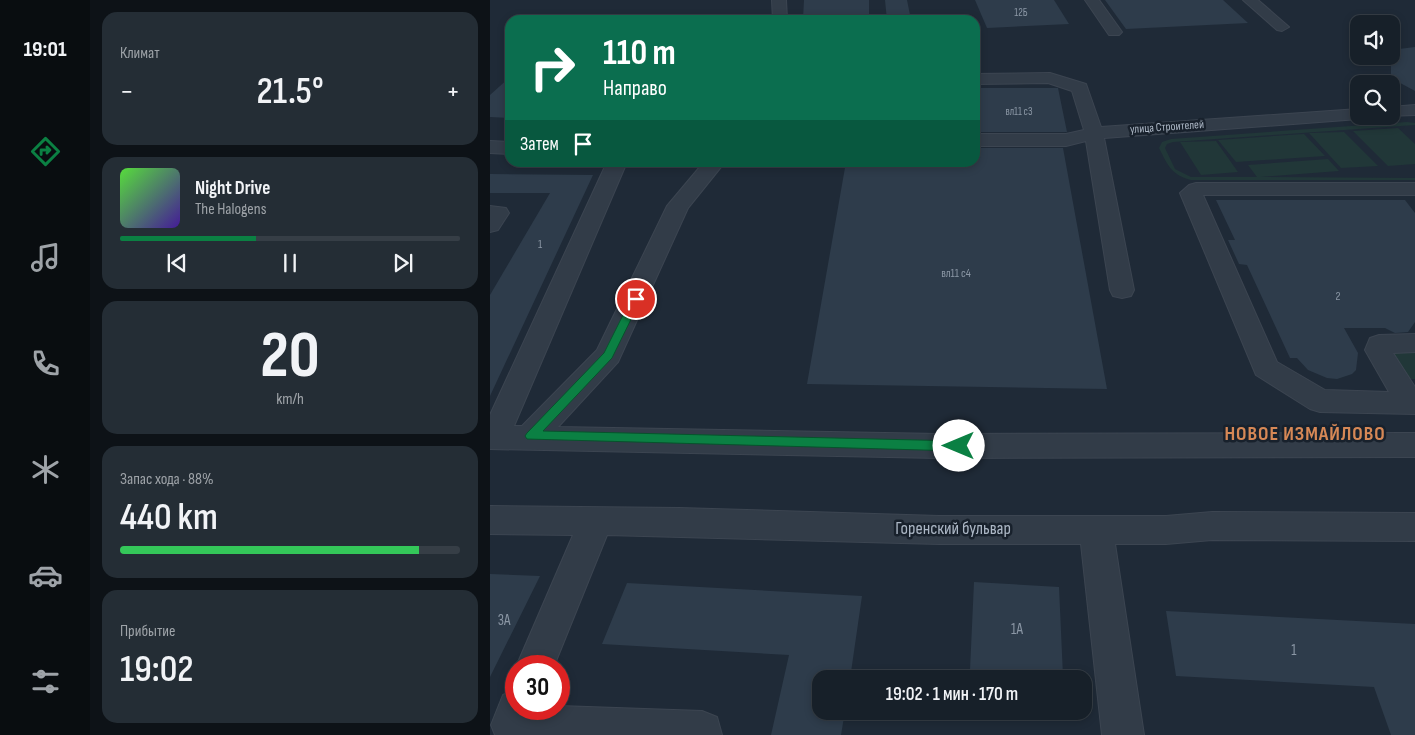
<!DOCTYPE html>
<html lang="ru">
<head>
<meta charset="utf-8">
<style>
  :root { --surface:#172029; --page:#242d35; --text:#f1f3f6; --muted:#9ea3a8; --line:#363e46; --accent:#0b8043 }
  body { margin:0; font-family:"Sofia Sans Condensed",sans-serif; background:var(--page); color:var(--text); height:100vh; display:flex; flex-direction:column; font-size:19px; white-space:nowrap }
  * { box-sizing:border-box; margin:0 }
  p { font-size:16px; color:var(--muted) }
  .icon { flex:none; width:28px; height:28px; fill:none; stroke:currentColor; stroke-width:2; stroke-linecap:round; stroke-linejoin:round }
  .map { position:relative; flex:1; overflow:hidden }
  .details { display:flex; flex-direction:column; gap:12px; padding:12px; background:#0d1217; width:400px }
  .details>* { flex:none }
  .banner { position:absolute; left:15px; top:15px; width:475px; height:152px; border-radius:15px; box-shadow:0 2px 8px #0003,0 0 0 1px var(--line); background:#0b6e4f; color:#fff; overflow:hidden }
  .tools { position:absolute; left:860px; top:15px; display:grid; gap:10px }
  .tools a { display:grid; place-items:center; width:50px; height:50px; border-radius:10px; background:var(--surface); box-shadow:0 2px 8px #0003,0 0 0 1px var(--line); font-size:25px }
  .speed { position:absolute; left:15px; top:655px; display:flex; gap:10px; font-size:25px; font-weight:700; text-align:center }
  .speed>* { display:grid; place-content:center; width:65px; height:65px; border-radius:50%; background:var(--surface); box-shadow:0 2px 8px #0003,0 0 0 1px var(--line); line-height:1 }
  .speed .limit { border:8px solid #d22; background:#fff; color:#111 }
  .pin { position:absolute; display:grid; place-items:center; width:42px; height:42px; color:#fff; margin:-21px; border:2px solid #fff; border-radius:50%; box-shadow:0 1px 5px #0007 }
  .me { position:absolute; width:55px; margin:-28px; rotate:270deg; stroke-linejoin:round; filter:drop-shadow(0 0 4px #0008) }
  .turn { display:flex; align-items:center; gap:18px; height:105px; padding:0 15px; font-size:22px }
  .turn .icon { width:65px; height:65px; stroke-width:2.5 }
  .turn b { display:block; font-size:35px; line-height:42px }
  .then { display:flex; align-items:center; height:48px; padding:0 15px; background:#0003; gap:10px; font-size:19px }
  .big { font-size:38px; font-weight:600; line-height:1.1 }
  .details .card { flex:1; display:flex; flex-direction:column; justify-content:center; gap:8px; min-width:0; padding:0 18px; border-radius:15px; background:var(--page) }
  .details .dial { align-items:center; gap:0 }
  .dial b { font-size:65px; line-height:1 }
  .song { display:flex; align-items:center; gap:15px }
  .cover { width:60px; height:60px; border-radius:8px; background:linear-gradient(135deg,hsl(110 70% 55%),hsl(260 70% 35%)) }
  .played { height:5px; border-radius:2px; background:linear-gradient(90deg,var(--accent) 40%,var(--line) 40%) }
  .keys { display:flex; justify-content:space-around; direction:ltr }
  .heat { display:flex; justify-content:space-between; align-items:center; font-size:28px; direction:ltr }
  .charge { height:8px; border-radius:4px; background:linear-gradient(90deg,#34c759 88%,var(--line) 0) }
  .trip { position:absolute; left:322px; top:670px; width:280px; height:50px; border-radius:15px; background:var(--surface); box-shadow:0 2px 8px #0003,0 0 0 1px var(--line); font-weight:600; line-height:50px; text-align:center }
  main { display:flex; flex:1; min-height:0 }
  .tab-bar { display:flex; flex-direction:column; width:90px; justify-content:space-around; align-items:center; background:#090d10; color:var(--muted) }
  .tab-bar .icon { width:35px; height:35px }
  .tab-bar .current { color:var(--accent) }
  .tab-bar b { font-size:22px; color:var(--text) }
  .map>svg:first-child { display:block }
  .green { fill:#213738 }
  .building { fill:#2e3c4b }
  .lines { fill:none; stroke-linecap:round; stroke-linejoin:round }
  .minor-casing { stroke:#3c4551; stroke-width:2 }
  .minor { fill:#323c48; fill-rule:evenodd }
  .route { fill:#0b8043; stroke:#07532c }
  .labels { text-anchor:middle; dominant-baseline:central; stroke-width:5; stroke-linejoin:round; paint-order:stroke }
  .far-number-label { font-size:11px; fill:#8b97a5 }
  .far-street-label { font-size:12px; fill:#acb7c5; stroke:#18212c }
  .number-label { font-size:12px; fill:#8b97a5 }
  .near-number-label { font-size:15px; fill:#8b97a5 }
  .near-street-label { font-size:18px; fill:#acb7c5; stroke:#18212c }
  .district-label { font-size:20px; font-weight:bold; letter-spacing:1px; fill:#d68856; stroke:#18212c }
</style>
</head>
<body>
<main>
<nav class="tab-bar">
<b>19:01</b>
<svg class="icon current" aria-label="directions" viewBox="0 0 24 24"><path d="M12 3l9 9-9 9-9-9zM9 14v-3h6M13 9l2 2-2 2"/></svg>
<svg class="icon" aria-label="music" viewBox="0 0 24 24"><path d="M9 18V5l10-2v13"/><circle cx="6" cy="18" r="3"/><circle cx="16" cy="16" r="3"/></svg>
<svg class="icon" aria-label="phone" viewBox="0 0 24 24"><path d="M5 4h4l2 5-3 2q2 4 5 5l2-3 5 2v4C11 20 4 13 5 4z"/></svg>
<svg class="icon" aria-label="climate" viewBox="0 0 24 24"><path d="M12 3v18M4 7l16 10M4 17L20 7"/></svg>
<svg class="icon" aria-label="car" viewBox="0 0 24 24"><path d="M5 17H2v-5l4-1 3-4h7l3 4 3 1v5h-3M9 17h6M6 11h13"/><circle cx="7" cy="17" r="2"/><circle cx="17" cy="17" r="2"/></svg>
<svg class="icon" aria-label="filters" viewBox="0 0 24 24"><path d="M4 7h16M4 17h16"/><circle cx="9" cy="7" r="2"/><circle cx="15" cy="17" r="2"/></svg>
</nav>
<section class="details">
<div class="card"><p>Климат</p>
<div class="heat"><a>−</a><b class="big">21.5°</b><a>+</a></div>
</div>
<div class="card">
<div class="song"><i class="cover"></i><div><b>Night Drive</b><p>The Halogens</p></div></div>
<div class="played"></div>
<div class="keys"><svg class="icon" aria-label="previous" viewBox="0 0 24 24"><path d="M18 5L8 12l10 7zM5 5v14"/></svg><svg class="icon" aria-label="pause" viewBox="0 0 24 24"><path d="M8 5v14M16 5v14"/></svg><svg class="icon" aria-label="next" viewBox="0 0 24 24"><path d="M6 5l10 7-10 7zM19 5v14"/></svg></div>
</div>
<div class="card dial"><b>20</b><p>km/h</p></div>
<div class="card"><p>Запас хода · 88%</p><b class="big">440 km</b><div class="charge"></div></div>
<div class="card"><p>Прибытие</p><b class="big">19:02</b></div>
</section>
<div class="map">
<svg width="925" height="735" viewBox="0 0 925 735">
  <rect width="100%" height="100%" fill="#1f2a37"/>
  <!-- green -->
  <path class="green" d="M 917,122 L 925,123 L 925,125 L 683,142 L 677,144 L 675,148 L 685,169 L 701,177 L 767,177 L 758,165 L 838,159 L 849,171 L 770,177 L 925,178 L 925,180 L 701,180 C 682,175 678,166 669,148 L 672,142 L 681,139 Z
    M 908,128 L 925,144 L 925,164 L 898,166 L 863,131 Z
    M 854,132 L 888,166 L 851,168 L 819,133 Z
    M 814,134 L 835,156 L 746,162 L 728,140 Z
    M 726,141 L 748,172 L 711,175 L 690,142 Z
    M 897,350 L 925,350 L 925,379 L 915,379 Z"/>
  <!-- building -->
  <path class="building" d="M 314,0 L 379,0 L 379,16 L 313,19 Z
    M 395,0 L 417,0 L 421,20 L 397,20 Z
    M 485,0 L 564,0 L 579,24 L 497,28 Z
    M 615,0 L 733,0 L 758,23 L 636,29 Z
    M 925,47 L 925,91 L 901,78 L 901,50 Z
    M 20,77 L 20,118 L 0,117 L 0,95 Z
    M 485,88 L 568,88 L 577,132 L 485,132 Z
    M 485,148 L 573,148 L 617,389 L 317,384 L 356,162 L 485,162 Z
    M 0,174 L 103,175 L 0,396 L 0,295 L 60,193 L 0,193 Z
    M 726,200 L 915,200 L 925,213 L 925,322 L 918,332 L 905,333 L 895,328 L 854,328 L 868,353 L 866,370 L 862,374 L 847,379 L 837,378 L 818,370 L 807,358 L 800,358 L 757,265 L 749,264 L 738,240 L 745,240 Z
    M 0,574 L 50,576 L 0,677 Z
    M 484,582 L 569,587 L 573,676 L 480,670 Z
    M 137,583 L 372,596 L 360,679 L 331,679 L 331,711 L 355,711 L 351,735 L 281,735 L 299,655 L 112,644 Z
    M 676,611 L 925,624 L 925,735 L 901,735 L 884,687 L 686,676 Z"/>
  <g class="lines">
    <defs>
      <path id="minor" d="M 282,0 L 296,0 L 297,20 L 283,20 Z
        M 595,0 L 609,0 L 632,32 L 629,35 L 619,35 Z
        M 753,0 L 768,0 L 799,27 L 792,31 L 787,30 Z
        M 560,73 L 596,84 L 611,127 L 869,109 L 869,116 L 876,116 L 869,119 L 614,138 L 644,290 L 641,296 L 632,298 L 623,296 L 620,290 L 596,141 L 576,146 L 485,146 L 485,134 L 576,134 L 594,130 L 582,91 L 558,83 L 485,84 L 485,74 Z
        M 925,105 L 925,115 L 896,116 L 901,116 L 901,107 Z
        M 0,141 L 20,142 L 20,154 L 0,153 Z
        M 117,162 L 137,162 L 24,426 L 32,426 L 107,350 L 177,206 L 214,162 L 235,162 L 198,208 L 128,362 L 68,427 L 449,434 L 925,433 L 925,457 L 449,458 L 0,449 L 0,415 Z
        M 706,183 L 925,183 L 925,195 L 713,195 L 787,362 L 835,390 L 899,392 L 875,350 L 880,338 L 889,335 L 925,334 L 925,352 L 903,353 L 925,387 L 925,414 L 830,412 L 820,409 L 766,375 L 690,193 L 699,185 Z
        M 0,206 L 16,208 L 19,213 L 8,230 L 0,232 Z
        M 0,506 L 189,508 L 449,516 L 676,516 L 722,512 L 925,513 L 925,541 L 722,540 L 676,544 L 625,544 L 654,735 L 612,735 L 591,544 L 449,544 L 117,535 L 64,666 L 26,667 L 83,535 L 0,534 Z
        M 26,689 L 26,709 L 69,709 L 69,706 L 212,711 L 227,717 L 232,735 L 5,735 L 1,725 L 13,695 Z"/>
    </defs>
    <!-- minor casing -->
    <use href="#minor" class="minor-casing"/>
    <!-- minor -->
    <use href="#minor" class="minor"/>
  </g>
  <!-- route -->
  <path class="route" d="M 146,296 L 151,299 L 122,358 L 53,431 L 469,441 L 475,446 L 469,451 L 37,439 L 35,436 L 37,433 L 114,353 L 141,299 Z"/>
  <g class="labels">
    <!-- far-number labels -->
    <g class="far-number-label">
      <text x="531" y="12">12Б</text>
      <text x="529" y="111">вл11 с3</text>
    </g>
    <!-- far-street labels -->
    <g class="far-street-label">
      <text transform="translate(677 127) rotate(-4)">улица Строителей</text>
    </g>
    <!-- number labels -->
    <g class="number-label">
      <text x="50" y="244">1</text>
      <text x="466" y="273">вл11 с4</text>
      <text x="848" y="296">2</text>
    </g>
    <!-- near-number labels -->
    <g class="near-number-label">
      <text x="14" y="620">3А</text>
      <text x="527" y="629">1А</text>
      <text x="804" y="650">1</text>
    </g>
    <!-- near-street labels -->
    <g class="near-street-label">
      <text x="463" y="528">Горенский бульвар</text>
    </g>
    <!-- district labels -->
    <g class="district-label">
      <text x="815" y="434">НОВОЕ ИЗМАЙЛОВО</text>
    </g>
  </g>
</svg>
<div class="tools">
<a><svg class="icon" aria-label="sound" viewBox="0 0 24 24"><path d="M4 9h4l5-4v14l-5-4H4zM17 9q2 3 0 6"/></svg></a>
<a><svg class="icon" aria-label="search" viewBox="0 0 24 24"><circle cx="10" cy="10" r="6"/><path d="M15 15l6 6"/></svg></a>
</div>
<div class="speed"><div class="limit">30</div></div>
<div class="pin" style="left:146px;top:299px;background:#d93025"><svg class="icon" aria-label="arrive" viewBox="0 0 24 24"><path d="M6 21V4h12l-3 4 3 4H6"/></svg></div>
<svg class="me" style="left:469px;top:446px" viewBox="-20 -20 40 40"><circle r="19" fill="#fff"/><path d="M0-13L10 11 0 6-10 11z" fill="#0b8043"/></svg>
<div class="trip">19:02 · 1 мин · 170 m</div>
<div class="banner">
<div class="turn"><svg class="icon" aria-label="right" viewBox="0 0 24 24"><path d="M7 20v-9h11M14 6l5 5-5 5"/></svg><div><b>110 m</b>Направо</div></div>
<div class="then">Затем<svg class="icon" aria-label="arrive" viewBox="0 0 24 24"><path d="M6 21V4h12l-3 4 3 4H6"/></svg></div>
</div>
</div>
</main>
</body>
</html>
